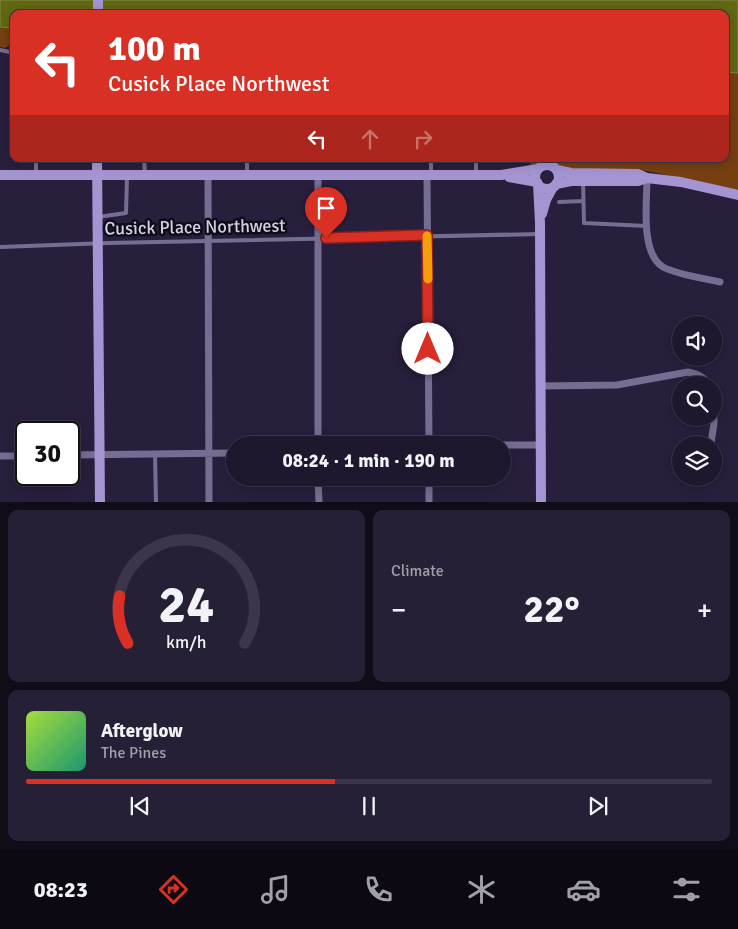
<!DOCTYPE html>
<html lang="en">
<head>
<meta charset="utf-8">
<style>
  :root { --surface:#1e172e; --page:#262036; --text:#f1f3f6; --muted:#a19faa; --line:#3c364a; --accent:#d93025 }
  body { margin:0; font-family:Signika,sans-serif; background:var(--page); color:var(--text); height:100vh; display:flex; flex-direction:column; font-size:19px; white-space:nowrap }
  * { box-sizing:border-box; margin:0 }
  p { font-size:16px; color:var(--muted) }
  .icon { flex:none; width:28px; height:28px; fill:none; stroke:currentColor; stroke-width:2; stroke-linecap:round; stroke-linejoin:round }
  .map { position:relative; height:502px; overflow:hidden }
  .details { display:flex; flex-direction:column; gap:8px; padding:8px; background:#100d19; flex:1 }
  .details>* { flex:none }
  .banner { position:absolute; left:10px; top:10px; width:719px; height:152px; border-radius:10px; box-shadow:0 2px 12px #0003,0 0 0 1px var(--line); background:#d93025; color:#fff; overflow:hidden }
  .buttons { position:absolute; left:672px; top:316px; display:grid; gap:10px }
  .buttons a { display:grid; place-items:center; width:50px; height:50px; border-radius:50%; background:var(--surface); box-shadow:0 2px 12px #0003,0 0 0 1px var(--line); font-size:25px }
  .speed { position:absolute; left:15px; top:421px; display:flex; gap:10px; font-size:25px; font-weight:700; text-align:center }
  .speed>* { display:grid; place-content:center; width:65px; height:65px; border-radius:50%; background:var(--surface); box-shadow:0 2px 12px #0003,0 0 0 1px var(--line); line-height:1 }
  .speed .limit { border:2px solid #111; border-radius:8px; background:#fff; color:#111 }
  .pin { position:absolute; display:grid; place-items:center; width:42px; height:42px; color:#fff; margin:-51px -21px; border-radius:50% 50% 50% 0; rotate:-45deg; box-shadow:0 0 5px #0007 }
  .pin .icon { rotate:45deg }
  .me { position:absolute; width:55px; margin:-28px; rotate:0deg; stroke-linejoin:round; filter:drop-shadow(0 0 4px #0008) }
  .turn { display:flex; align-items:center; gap:18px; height:105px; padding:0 15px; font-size:22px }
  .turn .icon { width:65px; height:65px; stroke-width:2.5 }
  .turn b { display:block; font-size:35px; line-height:42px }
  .lanes { display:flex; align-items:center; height:48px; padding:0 15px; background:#0003; justify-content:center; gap:25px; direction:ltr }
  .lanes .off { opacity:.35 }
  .big { font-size:38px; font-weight:700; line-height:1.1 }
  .details .widget { flex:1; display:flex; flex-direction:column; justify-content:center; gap:8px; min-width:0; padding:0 18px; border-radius:10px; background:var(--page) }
  .details .dial { align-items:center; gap:0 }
  .dial svg { height:130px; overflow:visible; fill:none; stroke:var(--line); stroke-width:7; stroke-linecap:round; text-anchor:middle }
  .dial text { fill:var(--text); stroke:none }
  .song { display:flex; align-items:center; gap:15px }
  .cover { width:60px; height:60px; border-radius:8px; background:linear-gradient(135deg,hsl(80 70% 55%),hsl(160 70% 35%)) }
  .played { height:5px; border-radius:2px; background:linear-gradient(90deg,var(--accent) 45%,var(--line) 45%) }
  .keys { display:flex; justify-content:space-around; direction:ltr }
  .heat { display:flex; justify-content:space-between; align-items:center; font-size:28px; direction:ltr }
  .details .tiles { flex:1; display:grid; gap:8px; grid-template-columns:1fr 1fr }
  .widget:last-child { grid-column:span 2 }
  .trip { position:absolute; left:226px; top:436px; width:285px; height:50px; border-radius:25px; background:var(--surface); box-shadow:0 2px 12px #0003,0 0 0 1px var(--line); font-weight:700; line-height:50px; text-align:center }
  .menu { display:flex; height:80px; justify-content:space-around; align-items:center; background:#0c0912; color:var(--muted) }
  .menu .icon { width:35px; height:35px }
  .menu .active { color:var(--accent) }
  .menu b { font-size:22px; color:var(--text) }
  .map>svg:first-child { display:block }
  .green { fill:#753f12 }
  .water { fill:#606811; stroke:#838750 }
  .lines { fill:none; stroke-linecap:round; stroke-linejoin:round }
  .lane { stroke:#766d93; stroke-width:4 }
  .street { stroke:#766d93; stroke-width:7 }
  .secondary { stroke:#a495d2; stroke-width:10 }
  .route-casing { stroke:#8d1f18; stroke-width:12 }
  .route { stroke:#d93025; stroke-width:9 }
  .slow { stroke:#f59e0b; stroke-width:9 }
  .labels { text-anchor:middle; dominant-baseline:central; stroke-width:5; stroke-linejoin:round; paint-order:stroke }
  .street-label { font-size:18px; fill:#d4d0e4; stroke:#0f0c19 }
</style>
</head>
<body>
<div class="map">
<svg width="738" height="502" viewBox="0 0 738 502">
  <rect width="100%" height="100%" fill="#281f3d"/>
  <!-- green -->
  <path class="green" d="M 0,27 L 14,28 L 14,42 L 5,48 L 0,47 Z
    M 725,72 L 738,73 L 738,190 L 647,171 L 564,168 L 549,162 L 533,166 L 530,164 L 530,159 L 725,159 Z"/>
  <!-- water -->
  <path class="water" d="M 0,0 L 738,0 L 738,73 L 725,72 L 725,14 L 14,14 L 14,28 L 0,27 Z"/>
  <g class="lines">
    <!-- lane -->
    <path class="lane" d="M 0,50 L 14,53
      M 36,159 L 36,174
      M 144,159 L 145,174
      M 247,159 L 247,174
      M 555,159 L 555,168
      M 542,166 L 544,159
      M 431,173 L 431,159
      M 476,174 L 476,159
      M 583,181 L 584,223 L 647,226
      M 559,202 L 583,201
      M 98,217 L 126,213 L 127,177
      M 0,247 L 108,243 L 540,234
      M 155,454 L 156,502"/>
    <!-- street -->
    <path class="street" d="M 208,175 L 209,502
      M 318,175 L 318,445
      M 427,175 L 429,445
      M 647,178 C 647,202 640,253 663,267 C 678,275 703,278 720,282
      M 541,386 L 617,385 L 688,372 C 698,374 704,377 710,385
      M 711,443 L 714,423 L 714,402
      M 502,445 L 541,445
      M 69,455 L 235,453
      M 0,456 L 26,456
      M 318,478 L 319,502
      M 429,478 L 429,502"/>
    <!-- secondary -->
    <path class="secondary" d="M 98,14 L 98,0
      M 97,159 L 100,502
      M535 177a12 12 0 1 1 24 0a12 12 0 1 1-24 0Z
      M 557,170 L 571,173 L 638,174 L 647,178 L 681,182 L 738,195
      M 0,175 L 501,175 L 538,169
      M 509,177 L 537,182
      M 538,184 L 540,223 L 541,502
      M 556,184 L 571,181 L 638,181 L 647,178
      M 542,214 L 546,200 L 553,187"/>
  </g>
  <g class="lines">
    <defs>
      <path id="route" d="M 326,238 L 427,235 L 428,349"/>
    </defs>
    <!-- route casing -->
    <use href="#route" class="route-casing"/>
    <!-- route -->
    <use href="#route" class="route"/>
    <!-- slow -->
    <path class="slow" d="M 427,236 L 428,279"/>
  </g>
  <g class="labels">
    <!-- street labels -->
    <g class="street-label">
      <text transform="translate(195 227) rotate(-1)">Cusick Place Northwest</text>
    </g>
  </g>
</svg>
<div class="buttons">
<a><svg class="icon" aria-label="sound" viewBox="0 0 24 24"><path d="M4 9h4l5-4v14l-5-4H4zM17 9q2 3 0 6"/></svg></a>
<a><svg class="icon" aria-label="search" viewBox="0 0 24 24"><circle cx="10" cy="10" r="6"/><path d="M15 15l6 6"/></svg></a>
<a><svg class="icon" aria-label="layers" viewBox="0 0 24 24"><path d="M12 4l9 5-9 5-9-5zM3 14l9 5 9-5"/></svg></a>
</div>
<div class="speed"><div class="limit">30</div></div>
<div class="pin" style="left:326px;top:238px;background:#d93025"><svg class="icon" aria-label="arrive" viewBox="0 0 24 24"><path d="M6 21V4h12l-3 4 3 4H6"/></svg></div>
<svg class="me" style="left:428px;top:349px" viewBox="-20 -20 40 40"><circle r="19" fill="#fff"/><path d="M0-13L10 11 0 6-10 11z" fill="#d93025"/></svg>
<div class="trip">08:24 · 1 min · 190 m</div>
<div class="banner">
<div class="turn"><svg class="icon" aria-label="left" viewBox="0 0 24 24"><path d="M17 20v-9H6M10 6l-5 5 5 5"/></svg><div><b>100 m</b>Cusick Place Northwest</div></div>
<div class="lanes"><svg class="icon" aria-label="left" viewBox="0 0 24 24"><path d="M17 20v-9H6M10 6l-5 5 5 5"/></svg><svg class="icon off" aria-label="ahead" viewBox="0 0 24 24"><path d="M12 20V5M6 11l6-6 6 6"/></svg><svg class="icon off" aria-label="right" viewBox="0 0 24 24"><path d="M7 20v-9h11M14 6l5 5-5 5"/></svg></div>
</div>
</div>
<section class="details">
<div class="tiles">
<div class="widget dial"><svg viewBox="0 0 100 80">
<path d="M14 69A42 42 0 1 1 86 69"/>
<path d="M14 69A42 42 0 0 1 9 40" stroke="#d93025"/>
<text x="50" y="56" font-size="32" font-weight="700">24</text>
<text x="50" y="72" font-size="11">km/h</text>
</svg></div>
<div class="widget"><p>Climate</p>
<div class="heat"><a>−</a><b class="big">22°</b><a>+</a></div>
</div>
<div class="widget">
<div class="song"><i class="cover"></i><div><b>Afterglow</b><p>The Pines</p></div></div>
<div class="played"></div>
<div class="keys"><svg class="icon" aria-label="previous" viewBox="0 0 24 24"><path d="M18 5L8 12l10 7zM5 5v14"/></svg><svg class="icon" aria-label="pause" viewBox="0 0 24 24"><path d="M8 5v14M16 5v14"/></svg><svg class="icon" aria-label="next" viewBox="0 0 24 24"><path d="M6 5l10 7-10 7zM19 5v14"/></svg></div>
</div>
</div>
</section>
<nav class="menu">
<b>08:23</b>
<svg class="icon active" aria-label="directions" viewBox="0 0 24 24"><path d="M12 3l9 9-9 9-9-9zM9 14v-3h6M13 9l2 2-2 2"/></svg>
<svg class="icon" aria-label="music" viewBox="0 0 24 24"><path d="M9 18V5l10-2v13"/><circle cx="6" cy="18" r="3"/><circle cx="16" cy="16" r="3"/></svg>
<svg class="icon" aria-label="phone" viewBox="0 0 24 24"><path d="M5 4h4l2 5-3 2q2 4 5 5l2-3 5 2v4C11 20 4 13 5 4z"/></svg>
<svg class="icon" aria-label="climate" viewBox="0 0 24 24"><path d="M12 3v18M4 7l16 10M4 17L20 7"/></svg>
<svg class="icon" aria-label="car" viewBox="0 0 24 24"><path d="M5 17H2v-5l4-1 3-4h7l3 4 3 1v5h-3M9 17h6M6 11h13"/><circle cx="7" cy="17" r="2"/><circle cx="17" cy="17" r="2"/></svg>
<svg class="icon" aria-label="filters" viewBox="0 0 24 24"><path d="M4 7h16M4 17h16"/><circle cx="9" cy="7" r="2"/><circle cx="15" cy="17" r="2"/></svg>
</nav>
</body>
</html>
